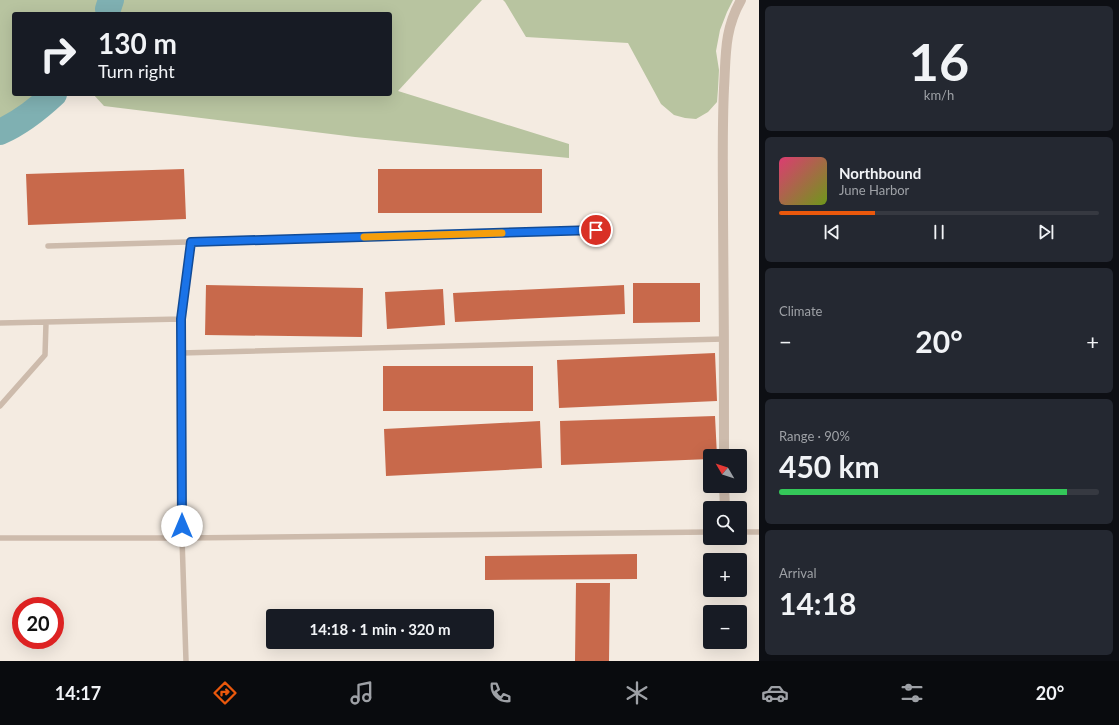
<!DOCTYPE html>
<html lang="en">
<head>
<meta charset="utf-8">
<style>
  :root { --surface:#171b24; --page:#242831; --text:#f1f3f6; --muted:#9ea1a6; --line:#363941; --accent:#ea580c }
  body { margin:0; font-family:Lato,sans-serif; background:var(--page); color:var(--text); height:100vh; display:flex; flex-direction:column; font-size:15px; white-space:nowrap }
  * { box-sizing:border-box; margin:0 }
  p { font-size:13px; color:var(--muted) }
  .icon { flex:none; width:22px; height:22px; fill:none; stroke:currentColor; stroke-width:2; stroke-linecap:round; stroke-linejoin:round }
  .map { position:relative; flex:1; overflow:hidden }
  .sheet { display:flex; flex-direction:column; gap:6px; padding:6px; background:#0d0f14; width:360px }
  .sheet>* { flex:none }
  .hud { position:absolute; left:12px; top:12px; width:380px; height:84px; border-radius:4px; box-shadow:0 4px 16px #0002; background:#171b24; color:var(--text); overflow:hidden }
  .needle { width:26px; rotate:309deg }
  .tools { position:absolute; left:703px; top:449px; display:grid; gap:8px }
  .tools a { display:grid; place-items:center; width:44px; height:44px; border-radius:4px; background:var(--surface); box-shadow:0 4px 16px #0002; font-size:20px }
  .speed { position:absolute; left:12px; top:597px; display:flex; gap:8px; font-size:20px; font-weight:700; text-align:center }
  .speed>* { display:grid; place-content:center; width:52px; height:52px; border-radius:50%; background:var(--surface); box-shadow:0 4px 16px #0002; line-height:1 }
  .speed .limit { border:6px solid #d22; background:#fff; color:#111 }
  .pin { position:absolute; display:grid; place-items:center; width:34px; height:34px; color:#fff; margin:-17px; border:2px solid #fff; border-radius:50%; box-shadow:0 1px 4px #0007 }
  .me { position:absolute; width:44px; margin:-22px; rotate:0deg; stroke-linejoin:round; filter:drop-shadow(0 0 3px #0008) }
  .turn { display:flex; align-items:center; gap:14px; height:84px; padding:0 20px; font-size:18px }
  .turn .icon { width:52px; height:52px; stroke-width:2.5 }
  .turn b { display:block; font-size:28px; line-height:34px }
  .big { font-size:30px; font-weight:700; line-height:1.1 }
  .sheet .tile { flex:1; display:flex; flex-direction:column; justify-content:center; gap:6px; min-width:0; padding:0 14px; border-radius:6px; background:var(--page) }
  .sheet .dial { align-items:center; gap:0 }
  .dial b { font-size:52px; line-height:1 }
  .song { display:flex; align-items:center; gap:12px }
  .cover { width:48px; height:48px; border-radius:6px; background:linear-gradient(135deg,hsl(340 70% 55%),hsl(80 70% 35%)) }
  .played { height:4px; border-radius:2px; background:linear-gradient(90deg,var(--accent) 30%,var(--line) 30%) }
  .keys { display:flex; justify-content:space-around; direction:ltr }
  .heat { display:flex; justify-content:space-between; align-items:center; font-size:22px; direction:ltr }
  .charge { height:6px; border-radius:3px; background:linear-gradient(90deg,#34c759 90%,var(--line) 0) }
  .trip { position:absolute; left:266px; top:609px; width:228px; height:40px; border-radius:4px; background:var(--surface); box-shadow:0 4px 16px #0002; font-weight:700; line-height:40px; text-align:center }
  .tabs { display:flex; height:64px; justify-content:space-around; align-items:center; background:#090b0e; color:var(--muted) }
  .tabs .icon { width:28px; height:28px }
  .tabs .active { color:var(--accent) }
  .tabs b { font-size:18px; color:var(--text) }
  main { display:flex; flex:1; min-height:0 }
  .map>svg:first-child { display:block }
  .green { fill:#b8c4a0 }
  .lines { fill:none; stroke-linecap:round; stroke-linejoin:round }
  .river { stroke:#7fb0b2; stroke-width:26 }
  .building { fill:#c8694b }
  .service { stroke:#cdbbac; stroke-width:5.5 }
  .minor { stroke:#cdbbac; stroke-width:10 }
  .route-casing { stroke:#114b97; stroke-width:10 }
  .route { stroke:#1a73e8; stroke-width:7 }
  .slow { stroke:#f59e0b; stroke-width:7 }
</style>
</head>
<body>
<main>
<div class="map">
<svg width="759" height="661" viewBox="0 0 759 661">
  <rect width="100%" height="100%" fill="#f4ebe1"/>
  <!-- green -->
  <path class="green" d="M 0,0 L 482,0 L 398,91 L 569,144 L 569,158 L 355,137 L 104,106 L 93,94 L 390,94 L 390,14 L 14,14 L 14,94 L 54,94 C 38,109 20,123 0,132 Z
    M 503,0 L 733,0 L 727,12 L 720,30 L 716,51 L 719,70 L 718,89 L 717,102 L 708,112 L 696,119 L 685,118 L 674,115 L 661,104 L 628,43 L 526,37 L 505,2 Z"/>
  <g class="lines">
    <!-- river -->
    <path class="river" d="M 108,9 L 111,0
      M 0,132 C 20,123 38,109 54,94"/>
  </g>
  <!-- building -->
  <path class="building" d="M 184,169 L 186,219 L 28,225 L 26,174 Z
    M 378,169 L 542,169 L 542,213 L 378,213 Z
    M 633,283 L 700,283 L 700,322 L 633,323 Z
    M 206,285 L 363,288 L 362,337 L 205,335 Z
    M 624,285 L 625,314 L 455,322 L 453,293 Z
    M 443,289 L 445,325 L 387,329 L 385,292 Z
    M 715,353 L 717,401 L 559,408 L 557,360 Z
    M 383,366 L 533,366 L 533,411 L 383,411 Z
    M 715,416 L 717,456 L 710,456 L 710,459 L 561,465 L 560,421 Z
    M 540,421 L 542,468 L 386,476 L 384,429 Z
    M 637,554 L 637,579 L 485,580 L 485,556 Z
    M 576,583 L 610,583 L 609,661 L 575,661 Z"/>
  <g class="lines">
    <!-- service -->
    <path class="service" d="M 48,246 L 596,230
      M 0,323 L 181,319
      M 181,353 L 724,339
      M 0,406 L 45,355 L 46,323
      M 740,532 L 759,532
      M 0,538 L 182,538 L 710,532
      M 186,661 L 182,538 L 181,319 L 191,242"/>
    <!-- minor -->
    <path class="minor" d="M 724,456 C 724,375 724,295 723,214 C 723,172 722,130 724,88 C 726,55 724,30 741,0
      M 724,486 L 725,508"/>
  </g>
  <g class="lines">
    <defs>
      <path id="route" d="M 182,526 L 181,319 L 191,242 L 596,230"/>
    </defs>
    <!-- route casing -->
    <use href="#route" class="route-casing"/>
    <!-- route -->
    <use href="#route" class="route"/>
    <!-- slow -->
    <path class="slow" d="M 364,237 L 502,233"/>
  </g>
</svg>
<div class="tools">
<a><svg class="needle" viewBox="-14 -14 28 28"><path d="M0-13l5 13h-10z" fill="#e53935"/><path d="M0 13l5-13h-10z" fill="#9ea1a6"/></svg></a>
<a><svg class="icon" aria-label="search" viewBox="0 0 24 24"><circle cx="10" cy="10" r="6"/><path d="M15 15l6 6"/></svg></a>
<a>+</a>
<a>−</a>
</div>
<div class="speed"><div class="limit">20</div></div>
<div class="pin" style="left:596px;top:230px;background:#d93025"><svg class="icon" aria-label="arrive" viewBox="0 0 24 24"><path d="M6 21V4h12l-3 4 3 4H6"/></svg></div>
<svg class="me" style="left:182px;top:526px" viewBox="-20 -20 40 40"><circle r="19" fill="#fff"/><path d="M0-13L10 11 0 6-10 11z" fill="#1a73e8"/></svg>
<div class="trip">14:18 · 1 min · 320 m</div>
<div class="hud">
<div class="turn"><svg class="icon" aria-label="right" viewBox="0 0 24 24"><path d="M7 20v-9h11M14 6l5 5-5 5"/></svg><div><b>130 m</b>Turn right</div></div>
</div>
</div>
<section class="sheet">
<div class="tile dial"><b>16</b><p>km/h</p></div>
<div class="tile">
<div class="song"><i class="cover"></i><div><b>Northbound</b><p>June Harbor</p></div></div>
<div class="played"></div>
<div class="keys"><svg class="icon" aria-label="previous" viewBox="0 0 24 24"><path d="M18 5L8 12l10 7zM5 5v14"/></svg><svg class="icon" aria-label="pause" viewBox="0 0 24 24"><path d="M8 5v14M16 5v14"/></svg><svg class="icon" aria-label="next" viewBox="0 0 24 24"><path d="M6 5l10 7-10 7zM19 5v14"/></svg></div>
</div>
<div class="tile"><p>Climate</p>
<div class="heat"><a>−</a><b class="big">20°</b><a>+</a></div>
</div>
<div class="tile"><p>Range · 90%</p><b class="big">450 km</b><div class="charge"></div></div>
<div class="tile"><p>Arrival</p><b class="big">14:18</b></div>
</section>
</main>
<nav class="tabs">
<b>14:17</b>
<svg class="icon active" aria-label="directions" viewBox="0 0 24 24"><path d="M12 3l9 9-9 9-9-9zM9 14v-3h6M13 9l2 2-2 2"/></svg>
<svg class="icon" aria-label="music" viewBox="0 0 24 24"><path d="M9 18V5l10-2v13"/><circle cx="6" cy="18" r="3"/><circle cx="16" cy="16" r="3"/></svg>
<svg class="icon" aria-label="phone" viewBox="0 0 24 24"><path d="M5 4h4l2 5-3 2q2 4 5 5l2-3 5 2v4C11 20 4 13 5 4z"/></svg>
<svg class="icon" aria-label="climate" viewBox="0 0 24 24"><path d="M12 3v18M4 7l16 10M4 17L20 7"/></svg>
<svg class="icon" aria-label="car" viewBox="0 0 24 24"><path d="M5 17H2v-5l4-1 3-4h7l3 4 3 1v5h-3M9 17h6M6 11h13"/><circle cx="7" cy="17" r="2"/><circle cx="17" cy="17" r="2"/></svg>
<svg class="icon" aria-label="filters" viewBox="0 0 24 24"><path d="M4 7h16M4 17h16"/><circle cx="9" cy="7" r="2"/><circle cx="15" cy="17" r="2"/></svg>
<b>20°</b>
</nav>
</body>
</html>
